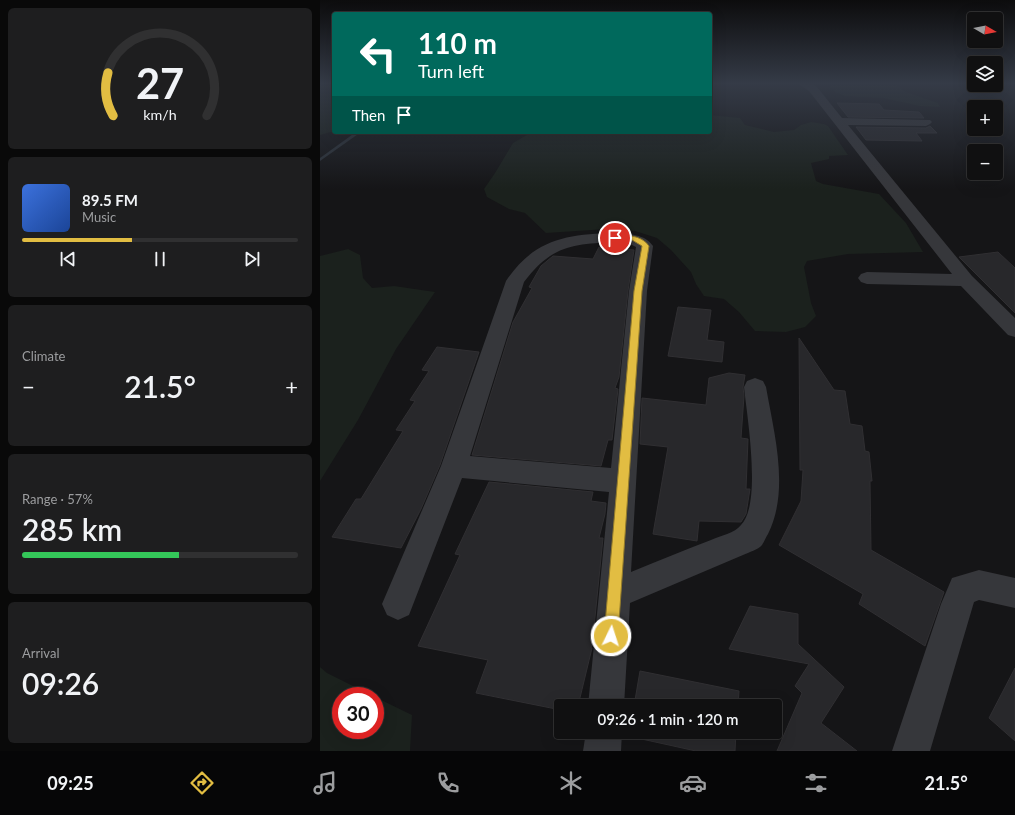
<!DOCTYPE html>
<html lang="en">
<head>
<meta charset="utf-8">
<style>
  :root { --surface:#101011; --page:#1e1e1f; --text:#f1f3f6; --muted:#9c9d9f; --line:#303031; --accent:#e2bd42 }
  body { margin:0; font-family:Lato,sans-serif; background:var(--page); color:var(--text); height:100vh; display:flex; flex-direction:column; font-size:15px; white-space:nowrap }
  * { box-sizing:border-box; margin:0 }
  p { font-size:13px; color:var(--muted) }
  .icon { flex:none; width:22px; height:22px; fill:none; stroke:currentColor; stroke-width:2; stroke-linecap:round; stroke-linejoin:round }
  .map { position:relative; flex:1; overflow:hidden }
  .drawer { display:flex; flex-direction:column; gap:8px; padding:8px; background:#090909; width:320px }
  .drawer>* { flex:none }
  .guide { position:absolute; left:12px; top:12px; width:380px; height:122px; border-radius:4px; box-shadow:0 4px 16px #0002,0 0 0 1px var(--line); background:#00695c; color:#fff; overflow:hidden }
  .needle { width:26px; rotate:99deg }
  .controls { position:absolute; left:647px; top:12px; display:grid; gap:8px }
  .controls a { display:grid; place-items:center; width:36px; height:36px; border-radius:4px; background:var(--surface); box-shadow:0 4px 16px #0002,0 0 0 1px var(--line); font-size:20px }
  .speed { position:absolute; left:12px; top:687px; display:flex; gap:8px; font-size:20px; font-weight:700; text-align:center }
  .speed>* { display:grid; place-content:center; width:52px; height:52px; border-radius:50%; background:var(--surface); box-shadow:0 4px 16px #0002,0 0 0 1px var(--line); line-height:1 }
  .speed .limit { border:6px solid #d22; background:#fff; color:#111 }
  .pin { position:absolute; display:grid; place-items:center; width:34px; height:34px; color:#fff; margin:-17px; border:2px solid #fff; border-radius:50%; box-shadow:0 1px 4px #0007 }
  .me { position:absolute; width:44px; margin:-22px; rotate:4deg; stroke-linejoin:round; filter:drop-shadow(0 0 3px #0008) }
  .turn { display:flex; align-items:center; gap:14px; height:84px; padding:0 20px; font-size:18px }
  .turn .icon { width:52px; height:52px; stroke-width:2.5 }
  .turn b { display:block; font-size:28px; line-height:34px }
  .then { display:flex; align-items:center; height:38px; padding:0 20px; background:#0003; gap:8px; font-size:15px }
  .big { font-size:30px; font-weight:600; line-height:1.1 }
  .drawer .card { flex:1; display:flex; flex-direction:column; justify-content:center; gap:6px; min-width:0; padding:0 14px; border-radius:6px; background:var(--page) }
  .drawer .dial { align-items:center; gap:0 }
  .dial svg { height:104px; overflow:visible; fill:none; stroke:var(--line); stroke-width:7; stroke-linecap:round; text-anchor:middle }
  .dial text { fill:var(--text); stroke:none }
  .song { display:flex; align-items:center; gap:12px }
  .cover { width:48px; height:48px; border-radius:6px; background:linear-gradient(135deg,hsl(220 70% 55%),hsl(220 70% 35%)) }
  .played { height:4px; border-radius:2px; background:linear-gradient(90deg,var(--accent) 40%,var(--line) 40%) }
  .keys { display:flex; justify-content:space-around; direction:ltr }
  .heat { display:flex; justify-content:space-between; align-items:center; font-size:22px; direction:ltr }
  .charge { height:6px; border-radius:3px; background:linear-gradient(90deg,#34c759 57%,var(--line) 0) }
  .trip { position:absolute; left:234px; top:699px; width:228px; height:40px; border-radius:4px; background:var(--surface); box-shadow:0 4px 16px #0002,0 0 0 1px var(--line); font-weight:600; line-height:40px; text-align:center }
  .menu { display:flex; height:64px; justify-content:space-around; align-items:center; background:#060607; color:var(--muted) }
  .menu .icon { width:28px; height:28px }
  .menu .current { color:var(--accent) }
  .menu b { font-size:18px; color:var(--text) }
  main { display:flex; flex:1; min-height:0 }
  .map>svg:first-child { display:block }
  .green { fill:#1b211d }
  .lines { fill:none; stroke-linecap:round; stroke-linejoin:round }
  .stream { fill:#2c3239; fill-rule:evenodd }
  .building { fill:#28282b; stroke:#302f32 }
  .minor { fill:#36373b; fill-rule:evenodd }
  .route { fill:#e2bd42; stroke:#937b2b }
</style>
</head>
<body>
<main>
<section class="drawer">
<div class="card dial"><svg viewBox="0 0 100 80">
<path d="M14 69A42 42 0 1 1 86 69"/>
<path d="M14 69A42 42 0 0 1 10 36" stroke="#e2bd42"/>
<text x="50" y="56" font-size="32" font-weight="700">27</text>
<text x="50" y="72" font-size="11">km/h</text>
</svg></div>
<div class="card">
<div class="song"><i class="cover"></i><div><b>89.5 FM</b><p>Music</p></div></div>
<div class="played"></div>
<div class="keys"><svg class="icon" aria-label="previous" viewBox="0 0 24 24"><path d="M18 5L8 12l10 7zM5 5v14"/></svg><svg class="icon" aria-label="pause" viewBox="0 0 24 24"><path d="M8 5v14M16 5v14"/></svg><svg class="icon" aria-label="next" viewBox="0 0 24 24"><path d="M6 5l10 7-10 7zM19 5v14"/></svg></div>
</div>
<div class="card"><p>Climate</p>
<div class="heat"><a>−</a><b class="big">21.5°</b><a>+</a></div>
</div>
<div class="card"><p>Range · 57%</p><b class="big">285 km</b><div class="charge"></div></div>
<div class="card"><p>Arrival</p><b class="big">09:26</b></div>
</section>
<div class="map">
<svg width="695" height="751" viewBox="0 0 695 751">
  <rect width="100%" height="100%" fill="#151517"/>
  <!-- green -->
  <path class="green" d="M 0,84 L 14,84 L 14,131 L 0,135 Z
    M 508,84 L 575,84 L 586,92 L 618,103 L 620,107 L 600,106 L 563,98 L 525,96 L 515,92 Z
    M 390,115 L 420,118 L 425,125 L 454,132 L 474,130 L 481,125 L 491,122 L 504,124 L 508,126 L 528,155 L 509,156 L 509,159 L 491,163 L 496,181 L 503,184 L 559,194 L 586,223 L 603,252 L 528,254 L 487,261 L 484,267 L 491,303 L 496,316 L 485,327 L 466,332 L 435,331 L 419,312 L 404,299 L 384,296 L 376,284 L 371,272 L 351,250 L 337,238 L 315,231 L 287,229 L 226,233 L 205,213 L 189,209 L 167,197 L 164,189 L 175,173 L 193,143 L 212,132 L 390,132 Z
    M 28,249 L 40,255 L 43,278 L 52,288 L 74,286 L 115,292 L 76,349 L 38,420 L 0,481 L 0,256 Z
    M 0,667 L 7,673 L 53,696 L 21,696 L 21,730 L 55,730 L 55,697 L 92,715 L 90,751 L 0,751 Z"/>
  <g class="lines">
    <!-- stream -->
    <path class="stream" d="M 36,132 L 41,132 L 0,161 L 0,158 Z"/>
  </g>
  <!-- building -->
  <path class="building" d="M 517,103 L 559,104 L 564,110 L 599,112 L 604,118 L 528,117 Z
    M 610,126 L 617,133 L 596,133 L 602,141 L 546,140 L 536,127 L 606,128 Z
    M 279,247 L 314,250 L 308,291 L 299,377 L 295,388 L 298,389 L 292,440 L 288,440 L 281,466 L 152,455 L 193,322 L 212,288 L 209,287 L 221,266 L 233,256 L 273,259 Z
    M 678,252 L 695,268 L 695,313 L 639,257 Z
    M 358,307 L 391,310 L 387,340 L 404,342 L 402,362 L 348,356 Z
    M 479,338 L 514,390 L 525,391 L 530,424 L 542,426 L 545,451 L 549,452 L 552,481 L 550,481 L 551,550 L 624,592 L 605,646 L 539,604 L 543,594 L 459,545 L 481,501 L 483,470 L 480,470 Z
    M 117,347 L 159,352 L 120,465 L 101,509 L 81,548 L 12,537 L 36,499 L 41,499 L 83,431 L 76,430 L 95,401 L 90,400 L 109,371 L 102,370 Z
    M 409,373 L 425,375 L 423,387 L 424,396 L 421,438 L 428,439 L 426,489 L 430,489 L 426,514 L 421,522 L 379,521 L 377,541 L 333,534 L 348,447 L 320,444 L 322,398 L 386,405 L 389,378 Z
    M 169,482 L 273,492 L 271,501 L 286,503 L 285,514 L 279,538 L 283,538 L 273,637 L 271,648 L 272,648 L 258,706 L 241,706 L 241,710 L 156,693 L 168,660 L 98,646 L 140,555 L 135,554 Z
    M 430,606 L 478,614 L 478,644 L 524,687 L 501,723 L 537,751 L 457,751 L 482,693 L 475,686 L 489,664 L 409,649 Z
    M 695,668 L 695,741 L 669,718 Z
    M 320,671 L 419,691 L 418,706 L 314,706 Z
    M 309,732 L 416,732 L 415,751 L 376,751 L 308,736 Z"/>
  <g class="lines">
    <!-- minor -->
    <path class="minor" d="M 479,84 L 492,84 L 497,87 L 522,118 L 610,120 L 612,122 L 610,124 L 606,126 L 528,125 L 652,276 L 695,318 L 695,337 L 688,335 L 641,286 L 547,284 L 541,282 L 538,278 L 541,274 L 547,272 L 632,274 L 489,91 Z
      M 295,233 C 309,234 325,234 333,246 L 327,291 L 311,572 C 338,561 364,550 391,540 C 400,536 415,533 421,525 C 442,504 427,416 424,387 L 427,381 L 435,378 L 443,381 L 446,387 C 454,433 470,490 448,534 C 446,537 444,542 442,545 C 438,550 429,552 423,555 L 310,603 L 304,706 L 268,706 L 289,492 L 142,478 L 89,615 L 78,620 L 67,615 L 62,604 L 121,466 L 186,281 C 214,239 247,234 295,233 ZM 295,242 L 308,243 L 316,247 L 309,291 L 291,468 L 150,456 L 204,282 C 231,246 252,244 295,242 Z
      M 659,570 L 695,578 L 695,608 L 659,600 L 654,602 L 610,751 L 572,751 L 621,604 L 632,578 Z
      M 266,732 L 302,732 L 301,751 L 263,751 Z"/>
  </g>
  <!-- sky -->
  <linearGradient id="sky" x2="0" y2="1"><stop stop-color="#0c0c0d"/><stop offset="0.44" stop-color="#353b47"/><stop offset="1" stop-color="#353b47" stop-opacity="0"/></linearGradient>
  <rect width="695" height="189" fill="url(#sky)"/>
  <!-- route -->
  <path class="route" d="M 293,236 C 304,234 322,235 329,246 L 322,291 L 298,636 L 296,641 L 291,643 L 286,641 L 284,636 L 314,291 L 322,246 L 312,240 L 293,239 Z"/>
</svg>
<div class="controls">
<a><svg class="needle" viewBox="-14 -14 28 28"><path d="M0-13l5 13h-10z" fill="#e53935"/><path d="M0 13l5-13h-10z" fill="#9c9d9f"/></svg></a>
<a><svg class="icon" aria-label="layers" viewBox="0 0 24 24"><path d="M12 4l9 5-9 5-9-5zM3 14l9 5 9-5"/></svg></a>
<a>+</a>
<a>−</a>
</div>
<div class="speed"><div class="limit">30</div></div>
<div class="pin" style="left:295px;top:238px;background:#d93025"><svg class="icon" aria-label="arrive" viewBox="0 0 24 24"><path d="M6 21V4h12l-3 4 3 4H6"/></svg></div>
<svg class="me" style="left:291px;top:636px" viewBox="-20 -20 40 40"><circle r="17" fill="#e2bd42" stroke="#fff" stroke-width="3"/><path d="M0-11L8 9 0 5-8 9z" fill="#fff"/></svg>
<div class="trip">09:26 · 1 min · 120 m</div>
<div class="guide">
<div class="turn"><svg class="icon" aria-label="left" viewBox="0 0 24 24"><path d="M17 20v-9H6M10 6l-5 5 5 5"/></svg><div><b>110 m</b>Turn left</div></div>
<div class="then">Then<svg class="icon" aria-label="arrive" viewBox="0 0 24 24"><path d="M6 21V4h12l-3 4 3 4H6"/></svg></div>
</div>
</div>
</main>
<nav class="menu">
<b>09:25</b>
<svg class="icon current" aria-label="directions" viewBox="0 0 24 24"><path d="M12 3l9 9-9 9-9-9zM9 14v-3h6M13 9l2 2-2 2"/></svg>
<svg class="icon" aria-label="music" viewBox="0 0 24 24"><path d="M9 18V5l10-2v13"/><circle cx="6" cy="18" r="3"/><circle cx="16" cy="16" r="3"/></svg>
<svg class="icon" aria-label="phone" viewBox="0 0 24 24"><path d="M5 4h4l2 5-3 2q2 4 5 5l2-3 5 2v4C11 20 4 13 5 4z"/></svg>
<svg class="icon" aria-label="climate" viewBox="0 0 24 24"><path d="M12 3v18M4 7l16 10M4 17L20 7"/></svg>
<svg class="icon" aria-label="car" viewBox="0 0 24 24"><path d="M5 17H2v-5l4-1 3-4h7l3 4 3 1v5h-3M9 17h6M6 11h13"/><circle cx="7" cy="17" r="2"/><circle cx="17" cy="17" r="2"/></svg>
<svg class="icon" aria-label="filters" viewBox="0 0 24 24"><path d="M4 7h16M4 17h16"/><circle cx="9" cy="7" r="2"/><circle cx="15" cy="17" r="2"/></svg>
<b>21.5°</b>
</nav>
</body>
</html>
